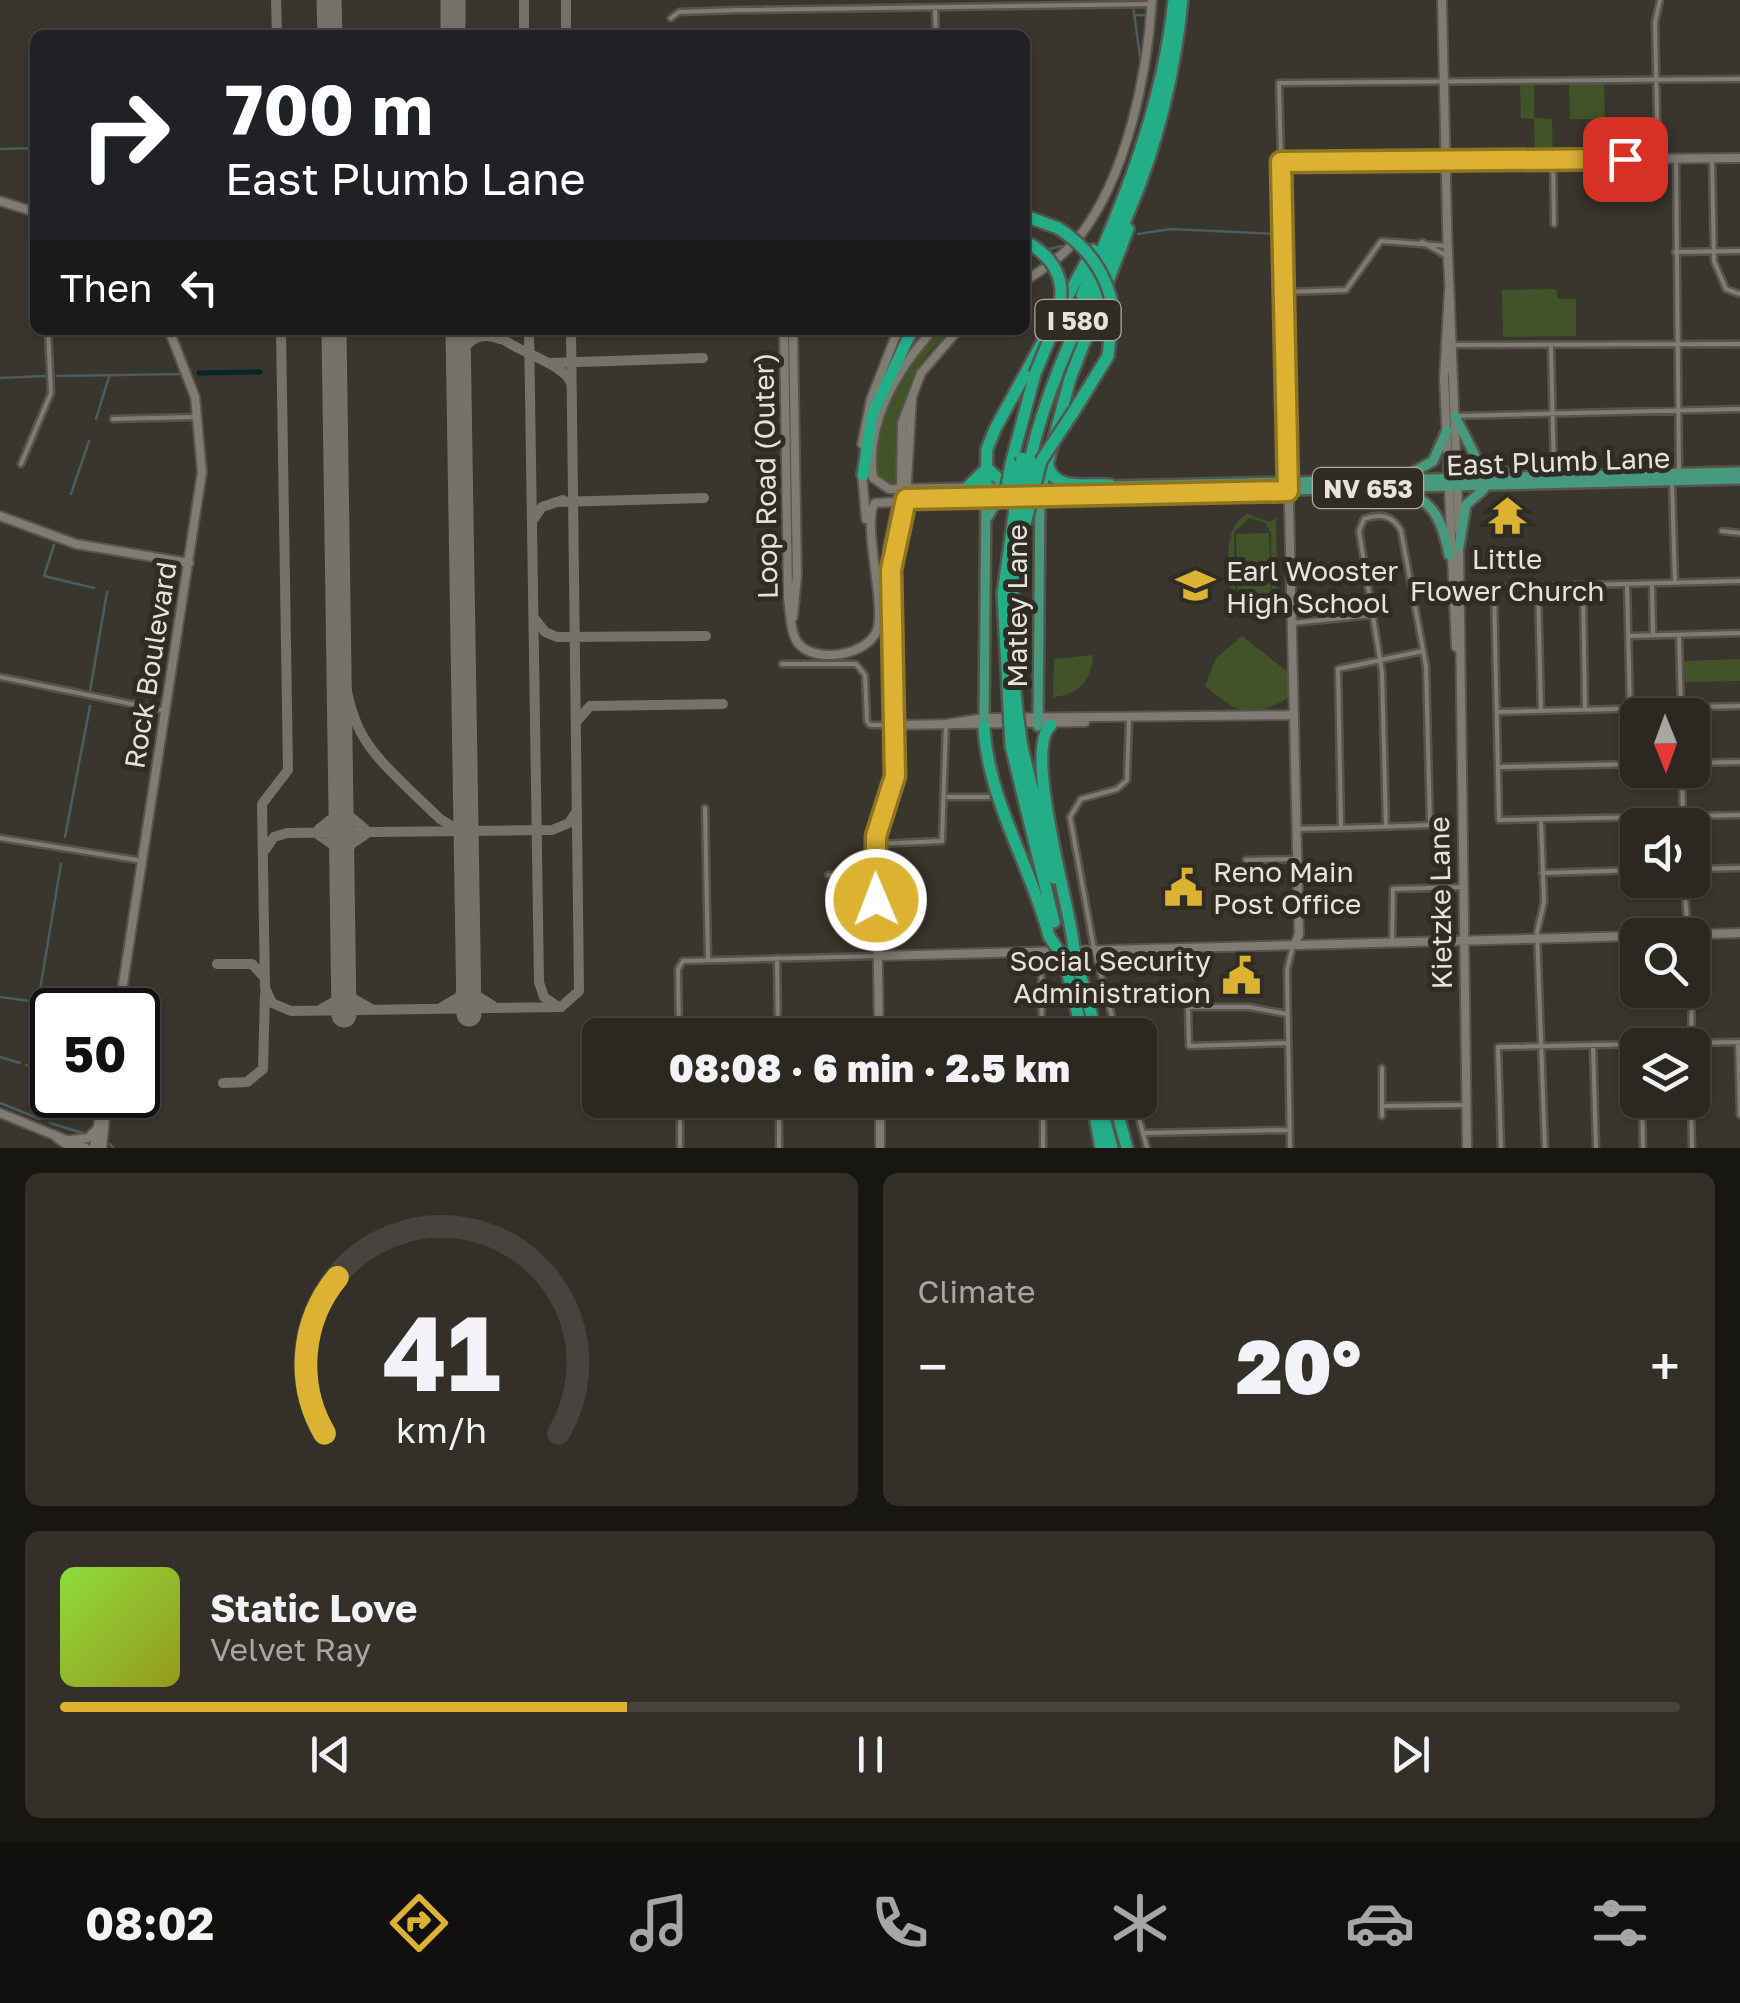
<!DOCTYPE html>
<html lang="en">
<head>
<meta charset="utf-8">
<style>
  :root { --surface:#2b2822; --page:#33302a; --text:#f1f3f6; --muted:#a6a6a5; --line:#474440; --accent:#dcb233 }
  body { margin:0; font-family:"Golos Text",sans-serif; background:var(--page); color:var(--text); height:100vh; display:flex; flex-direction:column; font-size:38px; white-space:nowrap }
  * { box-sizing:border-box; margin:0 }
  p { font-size:32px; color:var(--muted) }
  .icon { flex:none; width:55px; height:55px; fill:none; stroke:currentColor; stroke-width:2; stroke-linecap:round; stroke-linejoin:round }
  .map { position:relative; height:1148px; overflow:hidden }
  .details { display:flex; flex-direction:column; gap:25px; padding:25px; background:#181613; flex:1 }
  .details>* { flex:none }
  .guide { position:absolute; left:30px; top:30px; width:1000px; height:305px; border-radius:15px; box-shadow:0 2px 8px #0004,0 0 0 2px var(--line); background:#202124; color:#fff; overflow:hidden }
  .needle { width:65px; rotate:179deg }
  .tools { position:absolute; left:1620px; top:698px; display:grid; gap:20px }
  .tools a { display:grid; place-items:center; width:90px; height:90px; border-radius:15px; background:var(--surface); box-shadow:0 2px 8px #0004,0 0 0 2px var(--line); font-size:50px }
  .speed { position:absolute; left:30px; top:988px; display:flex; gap:20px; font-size:50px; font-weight:700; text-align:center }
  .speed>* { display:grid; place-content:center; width:130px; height:130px; border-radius:50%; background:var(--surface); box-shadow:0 2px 8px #0004,0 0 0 2px var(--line); line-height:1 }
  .speed .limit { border:5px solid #111; border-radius:15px; background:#fff; color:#111 }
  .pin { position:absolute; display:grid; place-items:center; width:85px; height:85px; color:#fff; margin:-42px; border-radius:20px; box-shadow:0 5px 15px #0006 }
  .me { position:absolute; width:110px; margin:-55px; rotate:359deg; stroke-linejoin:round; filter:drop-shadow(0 0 8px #0008) }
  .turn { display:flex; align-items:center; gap:35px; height:210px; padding:0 30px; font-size:45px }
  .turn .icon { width:130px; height:130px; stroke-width:2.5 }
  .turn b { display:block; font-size:70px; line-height:85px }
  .then { display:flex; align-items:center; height:95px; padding:0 30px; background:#0003; gap:20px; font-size:38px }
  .big { font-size:75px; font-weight:800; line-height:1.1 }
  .details .widget { flex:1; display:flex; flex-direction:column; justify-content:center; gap:15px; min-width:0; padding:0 35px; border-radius:15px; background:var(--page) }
  .details .dial { align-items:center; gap:0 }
  .dial svg { height:260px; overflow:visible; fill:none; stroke:var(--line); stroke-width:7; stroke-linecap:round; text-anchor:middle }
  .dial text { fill:var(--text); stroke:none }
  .song { display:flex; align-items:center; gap:30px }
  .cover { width:120px; height:120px; border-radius:15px; background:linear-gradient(135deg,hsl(90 70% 55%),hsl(60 70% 35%)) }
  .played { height:10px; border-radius:5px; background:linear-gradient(90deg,var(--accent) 35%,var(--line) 35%) }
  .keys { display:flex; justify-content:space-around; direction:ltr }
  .heat { display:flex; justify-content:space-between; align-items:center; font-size:55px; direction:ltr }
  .details .tiles { flex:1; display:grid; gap:25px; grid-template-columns:1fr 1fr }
  .widget:last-child { grid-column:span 2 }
  .trip { position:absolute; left:582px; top:1018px; width:575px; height:100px; border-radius:15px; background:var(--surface); box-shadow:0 2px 8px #0004,0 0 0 2px var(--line); font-weight:800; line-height:100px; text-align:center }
  .tab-bar { display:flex; height:160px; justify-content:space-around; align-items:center; background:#11100e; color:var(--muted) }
  .tab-bar .icon { width:70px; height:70px }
  .tab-bar .on { color:var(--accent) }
  .tab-bar b { font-size:45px; color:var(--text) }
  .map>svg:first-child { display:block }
  .green { fill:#415428; fill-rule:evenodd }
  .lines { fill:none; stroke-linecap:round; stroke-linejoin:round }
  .stream { stroke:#4b5d5e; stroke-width:2.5 }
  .canal { stroke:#092427; stroke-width:5 }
  .taxiway { stroke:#75726a; stroke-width:10 }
  .runway { stroke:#75726a; stroke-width:25 }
  .street-casing { stroke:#57544d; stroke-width:9 }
  .secondary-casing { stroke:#57544d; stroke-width:12 }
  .primary-casing { stroke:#57544d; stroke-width:14 }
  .highway-casing { stroke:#57544d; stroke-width:16 }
  .street { stroke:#7f7c72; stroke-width:4 }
  .secondary { stroke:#7f7c72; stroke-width:8 }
  .primary { stroke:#489a7f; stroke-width:9 }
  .highway { stroke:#23ae87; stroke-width:11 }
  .highway-bridge-casing { stroke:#57544d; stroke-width:16; stroke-linecap:butt }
  .highway-bridge { stroke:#23ae87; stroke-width:11 }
  .route-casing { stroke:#8f7421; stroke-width:25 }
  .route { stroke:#dcb233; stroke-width:18 }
  .labels { text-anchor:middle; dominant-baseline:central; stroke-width:10; stroke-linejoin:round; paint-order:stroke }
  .shield { fill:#2e2c23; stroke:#aeaca5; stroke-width:2.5 }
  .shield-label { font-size:25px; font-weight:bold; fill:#e5e3dd }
  .street-label { font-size:28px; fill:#e5e3dd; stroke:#2e2c23 }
  .poi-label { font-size:28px; fill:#e5e3dd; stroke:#2e2c23; text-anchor:start }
</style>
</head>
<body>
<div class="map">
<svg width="1740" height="1148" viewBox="0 0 1740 1148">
  <rect width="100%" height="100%" fill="#39362d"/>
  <!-- green -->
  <path class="green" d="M 1534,83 L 1534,118 L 1552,119 L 1553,155 L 1535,154 L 1534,119 L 1521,118 L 1520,84 Z
    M 1604,83 L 1605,119 L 1570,119 L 1569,84 Z
    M 1556,289 L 1558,299 L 1576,299 L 1576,336 L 1503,337 L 1502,290 Z
    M 938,330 L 953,330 C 894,376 905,414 897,481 L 892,486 L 880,482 C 855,441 910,360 938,330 Z
    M 1248,514 L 1270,522 L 1276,518 L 1278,612 L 1272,607 L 1252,616 L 1232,607 C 1231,580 1218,527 1248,514 ZM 1249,518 L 1264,522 L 1271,533 L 1272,598 L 1257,612 L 1241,607 L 1235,594 L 1234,532 Z
    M 1269,533 L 1271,595 L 1238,596 L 1236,534 Z
    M 1242,636 L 1289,673 L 1290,697 C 1248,720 1241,715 1205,686 L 1216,658 Z
    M 1093,655 C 1092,681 1078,695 1053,697 L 1054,659 Z
    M 1740,659 L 1740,681 L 1685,682 L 1684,661 Z"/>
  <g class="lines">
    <!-- stream -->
    <path class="stream" d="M 1133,6 L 1141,63
      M 1136,15 L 1145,15
      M 0,149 L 35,148
      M 1138,234 L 1171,229 L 1280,234
      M 1044,250 L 1062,246
      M 57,376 L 180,374
      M 0,378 L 45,376
      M 96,419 L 109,377
      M 71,494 L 89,441
      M 54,545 L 44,576 L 94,588
      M 90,691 L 107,592
      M 65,837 L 90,706
      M 0,997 L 38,1002 L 61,864
      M 0,1057 L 20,1063
      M 26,1065 L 29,1066
      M 0,1103 L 40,1119
      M 50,1123 L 86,1134
      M 110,1144 L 113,1148"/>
    <!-- canal -->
    <path class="canal" d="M 199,373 L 260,372"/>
    <!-- taxiway -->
    <path class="taxiway" d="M 276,0 L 277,35
      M 524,0 L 524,35
      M 566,0 L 566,35
      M 281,330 L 288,770 L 262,804 L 265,988 L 272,1003 L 291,1011 L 561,1007 L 579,991 L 571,330
      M 457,330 L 458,335
      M 492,330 C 514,353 563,362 571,383
      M 529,330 L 539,982 L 544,997 L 557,1006
      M 334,350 L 338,330
      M 548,363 L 703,358
      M 458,366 C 462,343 477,330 500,339
      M 556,502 L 704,498
      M 533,520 L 542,507 L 563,500
      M 535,619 L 545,632 L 557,637 L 706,636
      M 338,624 C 349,740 359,741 440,819 L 455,828
      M 577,721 L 590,706 L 723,704
      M 341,794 L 347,814 L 365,829
      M 319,829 L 334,817 L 340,800
      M 316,833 L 335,846 L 342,864
      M 265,850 L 274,837 L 287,833 L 552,830 L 569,823 L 577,811
      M 343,867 L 351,844 L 369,832
      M 217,964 L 252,964 L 265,978
      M 468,975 L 477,996 L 492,1005
      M 442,1007 L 459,997 L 468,976
      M 321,1009 L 337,1000 L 344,987 L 352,998 L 370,1008
      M 223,1083 L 247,1082 L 263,1069 L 265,994"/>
    <!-- runway -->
    <path class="runway" d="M 329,0 L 330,35
      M 453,0 L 453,35
      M 334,330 L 344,1015
      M 458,330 L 469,1014"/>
    <defs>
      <path id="street" d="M 935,7 L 936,35
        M 671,18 L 679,12 L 739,10 L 1152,4
        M 1712,158 L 1714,261 L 1726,289 L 1740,294
        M 1553,159 L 1554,224
        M 1658,159 L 1655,22 L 1660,0
        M 1676,159 L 1679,473
        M 1281,162 L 1279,83 L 1740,79
        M 1422,242 L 1445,255
        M 1675,252 L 1740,251
        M 1284,292 L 1346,290 L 1381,241 L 1447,246
        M 1455,345 L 1740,344
        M 1551,345 L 1554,475
        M 1455,416 L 1740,409
        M 113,419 L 194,417
        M 21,464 L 51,393 L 48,330
        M 1672,483 L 1675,583
        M 1722,531 L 1740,533
        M 1294,578 L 1364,572
        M 1627,584 L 1630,709
        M 1652,584 L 1653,635
        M 1583,585 L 1585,710
        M 1538,587 L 1541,711
        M 1460,588 L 1740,581
        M 1494,589 L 1499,820 L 1740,815
        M 1292,623 L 1372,615
        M 1679,635 L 1681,715
        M 1630,636 L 1740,633
        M 782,664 L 856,664 L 865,675 L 867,721 L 870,725 L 890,725
        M 0,677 L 166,711
        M 1497,712 L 1740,706
        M 1692,763 L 1740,762
        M 1498,767 L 1638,764
        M 1682,770 L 1683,825
        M 948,797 L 988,797
        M 705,808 L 708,960
        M 1541,820 L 1544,902 L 1537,932 L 1545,1148
        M 1341,826 L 1338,669 L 1423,651
        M 1296,829 C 1341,828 1385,827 1430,825 L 1426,666 L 1401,531 C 1393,515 1380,513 1364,519 L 1359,531 L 1382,672 L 1386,827
        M 0,838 L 143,861
        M 876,844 L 942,841 L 946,724
        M 1246,860 L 1297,859
        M 1692,869 L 1740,868
        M 1542,873 L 1638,870
        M 828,875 L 876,873
        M 1684,880 L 1688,935
        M 1392,942 L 1393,889 L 1463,887
        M 1041,955 L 1042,1035
        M 777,958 L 778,1035
        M 1287,1014 L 1249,1007 L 1188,1007 L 1189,1046 L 1288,1043
        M 679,1035 L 678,969 L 683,961 L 877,956
        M 1117,1035 L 1094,949 L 1070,817 L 1081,799 L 1117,789 L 1127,780 L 1129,718
        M 1738,1042 L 1740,1115
        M 1593,1045 L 1596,1148
        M 1691,1045 L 1692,990
        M 1382,1068 L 1382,1116
        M 680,1100 L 680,1148
        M 779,1100 L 779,1148
        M 1043,1100 L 1043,1148
        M 1134,1100 L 1147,1148
        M 1642,1100 L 1643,1148
        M 1691,1100 L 1692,1148
        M 1382,1106 L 1466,1105
        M 1143,1133 L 1288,1130
        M 1290,1148 L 1287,970 L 1292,949
        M 1501,1148 L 1498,1047 L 1740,1042"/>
      <path id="secondary" d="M 1442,0 L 1448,266
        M 0,201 L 35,212
        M 1447,228 L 1459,531
        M 1025,281 C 1045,268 1064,255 1079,237 C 1127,176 1147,76 1152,0
        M 1449,290 L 1444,379 L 1456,647
        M 784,330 L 788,597 C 790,611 790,632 798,643 C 815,665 872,655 878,627 C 884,597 862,521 875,503 L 1008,496
        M 933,330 C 897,369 865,423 873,478 L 889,489 L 991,487
        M 862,444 L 871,399 L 898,330
        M 862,473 L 866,519
        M 0,516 L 76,544 L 189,563
        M 1459,545 L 1467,1148
        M 893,566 L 906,499 L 912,397
        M 793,617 L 797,576 L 793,330
        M 946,724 L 984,718 L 1294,715
        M 895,725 L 1085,722
        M 1677,935 L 1740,933
        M 1295,944 L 1299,934 L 1281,162 L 1740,158
        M 878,956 L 1638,936
        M 119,1010 L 202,472 L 195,397 L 169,330
        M 879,1035 L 876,836 L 895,777 L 888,548 L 901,484 L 902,423 L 921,373 L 958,330
        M 880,1100 L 880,1148
        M 0,1113 L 86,1148
        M 56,1137 L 71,1148
        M 71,1140 L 88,1138 L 97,1129
        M 94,1148 L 99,1121 L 106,1108
        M 102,1148 L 107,1095"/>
      <path id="primary" d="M 1455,416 L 1477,460 L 1508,474
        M 1405,477 L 1433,461 L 1447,430
        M 1108,486 L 1740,472
        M 1402,491 C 1435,500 1443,524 1449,555
        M 1048,496 L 1740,479
        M 987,518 L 994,506 L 1009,496
        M 1459,547 L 1466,505 L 1484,489
        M 1038,726 L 1040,489
        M 984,727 L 986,487 L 1011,492"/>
      <path id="highway" d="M 1025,216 L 1058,228
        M 1082,295 C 1125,201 1163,104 1174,0
        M 1074,411 L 1108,356 L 1113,309
        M 1030,460 C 1050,370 1095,293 1130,209 C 1158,142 1175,72 1182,0
        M 1011,464 L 1035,374
        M 1048,466 C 1055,492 1089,483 1110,485
        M 987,468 L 1004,484 L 1053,496
        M 863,475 L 872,415 L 912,330
        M 986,487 L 987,449 L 995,429 L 1093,250
        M 1041,487 L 1070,379 L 1128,229
        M 967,488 L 983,472
        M 1051,725 C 1022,750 1071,908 1074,949
        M 984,727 C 988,800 1031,866 1049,936
        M 1011,746 L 1054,922
        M 1022,747 L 1054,878
        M 1064,959 L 1083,1035
        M 1078,966 L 1097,1035
        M 1092,1100 L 1101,1148
        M 1099,1100 L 1112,1148
        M 1114,1100 L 1127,1148"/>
    </defs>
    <!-- street casing -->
    <use href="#street" class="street-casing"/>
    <!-- secondary casing -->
    <use href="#secondary" class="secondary-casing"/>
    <!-- primary casing -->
    <use href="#primary" class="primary-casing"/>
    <!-- highway casing -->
    <use href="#highway" class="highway-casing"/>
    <!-- street -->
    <use href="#street" class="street"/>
    <!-- secondary -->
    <use href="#secondary" class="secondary"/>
    <!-- primary -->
    <use href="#primary" class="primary"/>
    <!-- highway -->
    <use href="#highway" class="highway"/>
    <defs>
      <path id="highway-bridge" d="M 1058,228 C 1088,247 1107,274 1113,309
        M 1025,241 C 1087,275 1054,325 1035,374
        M 1005,499 L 1011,464
        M 1025,524 L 1041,461 L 1074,411
        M 1011,746 L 1003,594 L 1022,458
        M 1022,747 C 1006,650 1008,555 1030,460
        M 1049,936 L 1064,959
        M 1074,949 L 1078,966"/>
    </defs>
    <!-- highway-bridge casing -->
    <use href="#highway-bridge" class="highway-bridge-casing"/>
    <!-- highway-bridge -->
    <use href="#highway-bridge" class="highway-bridge"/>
  </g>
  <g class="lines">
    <defs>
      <path id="route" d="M 876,900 L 876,836 L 895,776 L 891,570 L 906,499 L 1288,491 L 1281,162 L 1625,159"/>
    </defs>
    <!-- route casing -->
    <use href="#route" class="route-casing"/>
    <!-- route -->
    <use href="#route" class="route"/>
  </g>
  <!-- icons -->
  <defs>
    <symbol id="temple-bare" viewBox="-9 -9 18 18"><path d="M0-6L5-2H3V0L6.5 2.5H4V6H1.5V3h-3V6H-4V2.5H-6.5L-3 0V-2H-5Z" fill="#dcb233" stroke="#2e2c23" stroke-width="2.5" paint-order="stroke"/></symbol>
    <symbol id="school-bare" viewBox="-9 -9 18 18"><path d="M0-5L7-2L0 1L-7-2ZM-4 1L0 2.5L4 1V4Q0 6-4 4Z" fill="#dcb233" stroke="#2e2c23" stroke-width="2.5" paint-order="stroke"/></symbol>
    <symbol id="civic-bare" viewBox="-9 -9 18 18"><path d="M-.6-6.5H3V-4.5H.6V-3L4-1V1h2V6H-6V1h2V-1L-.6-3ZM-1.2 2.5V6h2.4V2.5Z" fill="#dcb233" stroke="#2e2c23" stroke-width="2.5" paint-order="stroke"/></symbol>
  </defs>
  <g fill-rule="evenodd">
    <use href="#temple-bare" x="1480" y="488" width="55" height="55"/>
    <use href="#school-bare" x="1168" y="558" width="55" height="55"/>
    <use href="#civic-bare" x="1156" y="860" width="55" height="55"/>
    <use href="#civic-bare" x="1214" y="948" width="55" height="55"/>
  </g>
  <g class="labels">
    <!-- shield labels -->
    <g class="shield">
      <rect x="1035.5" y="300" width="85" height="40" rx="8"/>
      <rect x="1313" y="468" width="110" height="40" rx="8"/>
    </g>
    <g class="shield-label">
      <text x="1078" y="320">I 580</text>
      <text x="1368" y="488">NV 653</text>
    </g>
    <!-- street labels -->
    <g class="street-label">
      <text transform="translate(1558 461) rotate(-2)">East Plumb Lane</text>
      <text transform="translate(765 476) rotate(-91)">Loop Road (Outer)</text>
      <text transform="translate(1016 606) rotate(-90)">Matley Lane</text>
      <text transform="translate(150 665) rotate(-81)">Rock Boulevard</text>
      <text transform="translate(1440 903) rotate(-91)">Kietzke Lane</text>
    </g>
    <!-- poi labels -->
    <g class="poi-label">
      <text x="1507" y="558" text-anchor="middle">Little<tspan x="1507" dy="32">Flower Church</tspan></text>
      <text x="1226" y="570">Earl Wooster<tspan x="1226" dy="32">High School</tspan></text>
      <text x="1213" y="871">Reno Main<tspan x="1213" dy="32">Post Office</tspan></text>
      <text x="1211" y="960" text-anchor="end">Social Security<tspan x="1211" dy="32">Administration</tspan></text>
    </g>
  </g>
</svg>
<div class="tools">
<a><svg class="needle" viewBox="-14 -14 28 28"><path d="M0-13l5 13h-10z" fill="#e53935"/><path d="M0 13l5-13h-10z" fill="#a6a6a5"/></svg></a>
<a><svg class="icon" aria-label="sound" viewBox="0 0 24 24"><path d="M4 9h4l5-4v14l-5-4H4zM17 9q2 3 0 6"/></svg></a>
<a><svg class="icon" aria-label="search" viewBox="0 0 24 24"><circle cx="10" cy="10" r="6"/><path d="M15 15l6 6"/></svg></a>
<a><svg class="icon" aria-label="layers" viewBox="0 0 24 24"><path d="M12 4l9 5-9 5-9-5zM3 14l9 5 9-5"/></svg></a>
</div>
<div class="speed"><div class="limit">50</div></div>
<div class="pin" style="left:1625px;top:159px;background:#d93025"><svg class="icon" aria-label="arrive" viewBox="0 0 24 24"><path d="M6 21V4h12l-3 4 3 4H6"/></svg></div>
<svg class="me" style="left:876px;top:900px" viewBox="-20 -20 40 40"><circle r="17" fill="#dcb233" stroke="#fff" stroke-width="3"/><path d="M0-11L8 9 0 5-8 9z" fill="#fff"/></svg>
<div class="trip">08:08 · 6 min · 2.5 km</div>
<div class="guide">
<div class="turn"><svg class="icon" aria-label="right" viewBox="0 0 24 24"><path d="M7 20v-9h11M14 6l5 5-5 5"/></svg><div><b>700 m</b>East Plumb Lane</div></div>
<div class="then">Then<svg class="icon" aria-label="left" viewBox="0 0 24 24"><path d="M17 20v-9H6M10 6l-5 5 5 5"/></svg></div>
</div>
</div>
<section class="details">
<div class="tiles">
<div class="widget dial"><svg viewBox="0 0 100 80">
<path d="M14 69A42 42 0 1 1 86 69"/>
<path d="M14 69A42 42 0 0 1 18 21" stroke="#dcb233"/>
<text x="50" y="56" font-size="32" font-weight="700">41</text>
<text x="50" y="72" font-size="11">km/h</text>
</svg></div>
<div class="widget"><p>Climate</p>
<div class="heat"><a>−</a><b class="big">20°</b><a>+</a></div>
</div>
<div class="widget">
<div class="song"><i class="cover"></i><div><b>Static Love</b><p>Velvet Ray</p></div></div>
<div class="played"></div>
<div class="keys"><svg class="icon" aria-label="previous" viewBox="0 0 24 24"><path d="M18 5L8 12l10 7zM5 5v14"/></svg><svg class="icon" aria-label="pause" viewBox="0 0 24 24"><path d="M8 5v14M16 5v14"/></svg><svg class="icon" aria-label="next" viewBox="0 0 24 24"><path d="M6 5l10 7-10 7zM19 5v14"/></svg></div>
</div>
</div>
</section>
<nav class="tab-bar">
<b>08:02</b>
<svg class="icon on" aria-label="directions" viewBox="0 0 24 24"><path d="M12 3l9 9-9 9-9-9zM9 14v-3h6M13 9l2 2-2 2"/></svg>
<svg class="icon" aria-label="music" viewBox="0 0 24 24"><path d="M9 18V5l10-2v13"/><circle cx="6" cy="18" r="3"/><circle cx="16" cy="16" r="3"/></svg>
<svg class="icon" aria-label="phone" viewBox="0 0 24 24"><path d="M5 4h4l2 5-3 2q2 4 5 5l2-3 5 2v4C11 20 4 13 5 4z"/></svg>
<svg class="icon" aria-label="climate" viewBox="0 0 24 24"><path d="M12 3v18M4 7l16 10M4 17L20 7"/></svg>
<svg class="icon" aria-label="car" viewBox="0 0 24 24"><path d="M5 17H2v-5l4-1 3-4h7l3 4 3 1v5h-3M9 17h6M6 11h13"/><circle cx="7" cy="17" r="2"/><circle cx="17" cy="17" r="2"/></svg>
<svg class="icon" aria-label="filters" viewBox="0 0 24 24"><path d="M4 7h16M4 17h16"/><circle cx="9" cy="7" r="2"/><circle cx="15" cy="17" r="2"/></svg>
</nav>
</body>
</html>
